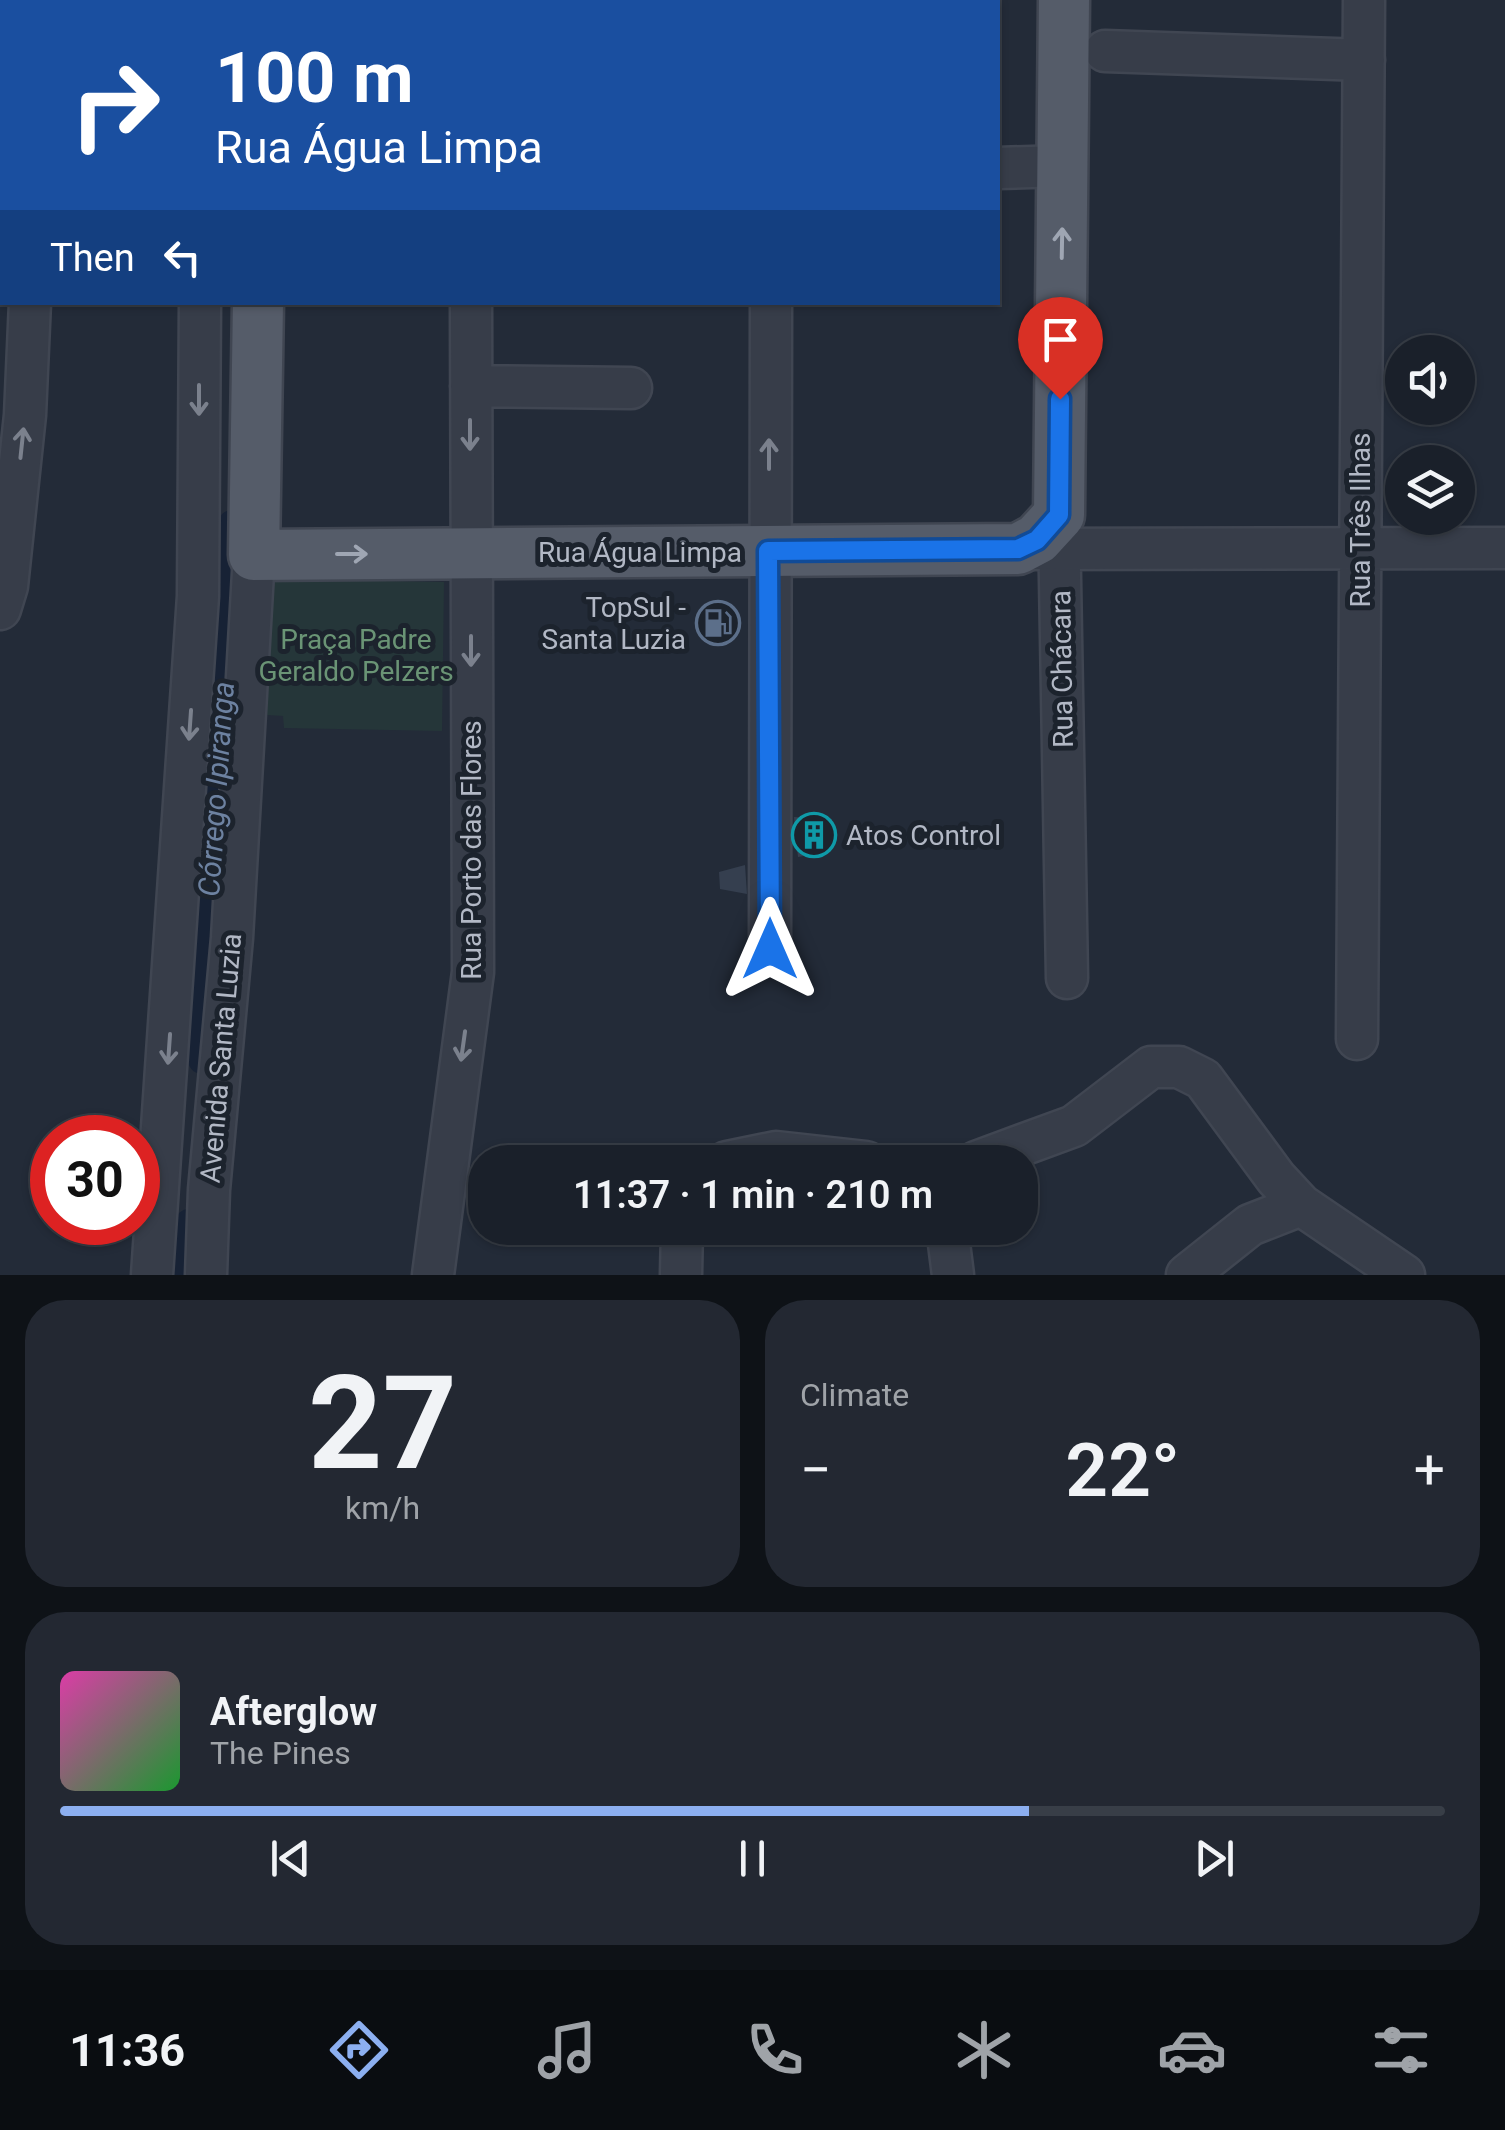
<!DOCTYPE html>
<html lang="en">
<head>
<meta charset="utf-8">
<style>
  :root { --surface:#1a202a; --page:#232832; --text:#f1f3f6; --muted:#9fa3a8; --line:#383e47; --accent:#8caff0 }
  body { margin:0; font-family:Roboto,sans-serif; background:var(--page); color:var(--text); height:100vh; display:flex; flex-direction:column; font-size:38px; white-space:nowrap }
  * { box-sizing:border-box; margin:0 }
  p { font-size:32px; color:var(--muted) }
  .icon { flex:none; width:55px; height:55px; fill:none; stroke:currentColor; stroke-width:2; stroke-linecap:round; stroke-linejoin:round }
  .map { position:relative; height:1275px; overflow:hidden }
  .side { display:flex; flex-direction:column; gap:25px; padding:25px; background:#0e1217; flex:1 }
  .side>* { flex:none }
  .top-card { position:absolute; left:0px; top:0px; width:1000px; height:305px; box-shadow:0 2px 8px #0004,0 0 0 2px var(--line); background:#1a4fa0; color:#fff; overflow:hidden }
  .fabs { position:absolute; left:1385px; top:335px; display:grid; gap:20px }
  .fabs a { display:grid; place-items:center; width:90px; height:90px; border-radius:50%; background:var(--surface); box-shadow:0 2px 8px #0004,0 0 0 2px var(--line); font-size:50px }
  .speed { position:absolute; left:30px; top:1115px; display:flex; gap:20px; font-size:50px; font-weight:700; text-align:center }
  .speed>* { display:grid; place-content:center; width:130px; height:130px; border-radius:50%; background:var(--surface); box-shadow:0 2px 8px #0004,0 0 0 2px var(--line); line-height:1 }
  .speed .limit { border:15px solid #d22; background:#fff; color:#111 }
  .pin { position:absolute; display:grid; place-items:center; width:85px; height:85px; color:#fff; margin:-102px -42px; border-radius:50% 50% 50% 0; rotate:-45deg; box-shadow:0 0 10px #0007 }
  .pin .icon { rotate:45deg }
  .me { position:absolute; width:110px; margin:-55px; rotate:0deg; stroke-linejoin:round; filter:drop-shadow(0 0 8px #0008) }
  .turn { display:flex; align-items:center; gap:35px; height:210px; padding:0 50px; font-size:45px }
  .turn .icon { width:130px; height:130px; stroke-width:2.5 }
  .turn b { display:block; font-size:70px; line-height:85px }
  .then { display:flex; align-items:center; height:95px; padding:0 50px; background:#0003; gap:20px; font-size:38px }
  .big { font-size:75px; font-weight:600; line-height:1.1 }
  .side .tile { flex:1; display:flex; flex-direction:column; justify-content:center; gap:15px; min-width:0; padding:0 35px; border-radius:40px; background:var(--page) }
  .side .dial { align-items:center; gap:0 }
  .dial b { font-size:130px; line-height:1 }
  .song { display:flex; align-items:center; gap:30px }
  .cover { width:120px; height:120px; border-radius:15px; background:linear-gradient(135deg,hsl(320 70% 55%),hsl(130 70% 35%)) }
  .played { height:10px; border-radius:5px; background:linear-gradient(90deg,var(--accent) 70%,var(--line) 70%) }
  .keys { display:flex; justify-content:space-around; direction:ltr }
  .heat { display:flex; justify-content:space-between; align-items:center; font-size:55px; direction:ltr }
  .side .tiles { flex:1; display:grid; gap:25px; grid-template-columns:1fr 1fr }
  .tile:last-child { grid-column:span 2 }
  .trip { position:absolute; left:468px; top:1145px; width:570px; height:100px; border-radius:40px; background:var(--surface); box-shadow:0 2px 8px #0004,0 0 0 2px var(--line); font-weight:600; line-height:100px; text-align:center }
  .menu { display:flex; height:160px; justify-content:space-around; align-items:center; background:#0a0d11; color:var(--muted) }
  .menu .icon { width:70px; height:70px }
  .menu .selected { color:var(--accent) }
  .menu b { font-size:45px; color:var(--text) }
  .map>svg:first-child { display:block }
  .green { fill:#253639 }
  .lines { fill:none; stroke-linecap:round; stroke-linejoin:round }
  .canal { stroke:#172235; stroke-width:28 }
  .building { fill:#353f4f }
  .minor-casing { stroke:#404652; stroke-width:45 }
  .major-casing { stroke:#404652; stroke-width:55 }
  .minor { stroke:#373d49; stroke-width:40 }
  .major { stroke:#555c69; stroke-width:50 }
  .oneway { stroke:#9fa6b3 }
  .oneway2 { stroke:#7b818d }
  .route-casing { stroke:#114b97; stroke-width:25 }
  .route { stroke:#1a73e8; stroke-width:18 }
  .labels { text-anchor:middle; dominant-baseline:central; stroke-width:10; stroke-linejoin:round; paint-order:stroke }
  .street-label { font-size:28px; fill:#b2b8c5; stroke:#1c232d }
  .poi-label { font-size:28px; fill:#b2b8c5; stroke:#1c232d; text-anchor:end }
  .park-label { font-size:28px; fill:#6a9475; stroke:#1c232d }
  .water-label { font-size:30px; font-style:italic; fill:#6d82a1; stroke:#1c232d }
</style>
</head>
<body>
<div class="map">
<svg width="1505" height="1275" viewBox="0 0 1505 1275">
  <rect width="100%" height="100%" fill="#232b38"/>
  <!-- green -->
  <path class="green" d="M 269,579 L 444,582 L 442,731 L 284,728 L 283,716 L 267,715 Z"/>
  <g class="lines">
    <!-- canal -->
    <path class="canal" d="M 202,1060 L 232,524
      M 185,1275 L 189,1223"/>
  </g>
  <!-- building -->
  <path class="building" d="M 794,817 L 832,819 L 831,851 L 798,857 Z
    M 745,865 L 747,894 L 720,889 L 719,872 Z"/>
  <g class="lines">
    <defs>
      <path id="minor" d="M 196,0 L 196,2
        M 472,2 L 472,0
        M 773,2 L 773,0
        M 1105,51 L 1364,60
        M 998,168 L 1062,166
        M 0,202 L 2,202
        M 471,386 L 631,388
        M 1059,522 L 1067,978
        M 1018,549 L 1505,548
        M 0,609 L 7,586 L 25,415 L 30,302
        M 770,949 L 771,302
        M 1357,1039 L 1364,0
        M 727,1162 L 776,1152 L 866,1162
        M 976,1162 L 1074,1126 L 1151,1067 L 1179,1067 L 1203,1079 L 1276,1178 L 1301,1205 L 1404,1275
        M 947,1228 L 953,1275
        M 152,1275 L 198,596 L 200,302
        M 206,1275 L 209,1190 L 232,938 L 254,555
        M 433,1275 L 473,972 L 471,302
        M 681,1275 L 682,1228
        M 1187,1275 L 1250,1225 L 1301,1205"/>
      <path id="major" d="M 259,0 L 259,2
        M 258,302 L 254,555 L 1018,549 L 1037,539 L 1059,515 L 1064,0"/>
    </defs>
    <!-- minor casing -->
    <use href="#minor" class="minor-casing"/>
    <!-- major casing -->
    <use href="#major" class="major-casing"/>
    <!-- minor -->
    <use href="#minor" class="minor"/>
    <!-- major -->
    <use href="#major" class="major"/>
  </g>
  <!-- one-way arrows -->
  <defs><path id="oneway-shaft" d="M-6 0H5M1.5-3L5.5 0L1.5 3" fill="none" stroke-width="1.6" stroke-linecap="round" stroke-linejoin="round" transform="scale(2.5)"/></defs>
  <g class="oneway">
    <use href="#oneway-shaft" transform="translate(1062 243) rotate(-89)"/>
    <use href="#oneway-shaft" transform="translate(352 554)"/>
  </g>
  <g class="oneway2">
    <use href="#oneway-shaft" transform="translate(199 400) rotate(90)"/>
    <use href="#oneway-shaft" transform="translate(470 435) rotate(90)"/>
    <use href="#oneway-shaft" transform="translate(22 443) rotate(-84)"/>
    <use href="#oneway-shaft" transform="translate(769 454) rotate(-90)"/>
    <use href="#oneway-shaft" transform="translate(471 651) rotate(90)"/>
    <use href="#oneway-shaft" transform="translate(190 725) rotate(94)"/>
    <use href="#oneway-shaft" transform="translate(463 1046) rotate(98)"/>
    <use href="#oneway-shaft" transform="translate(169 1049) rotate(94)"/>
  </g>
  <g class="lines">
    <defs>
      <path id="route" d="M 770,949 L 768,551 L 1018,549 L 1037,540 L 1059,515 L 1060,399"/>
    </defs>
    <!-- route casing -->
    <use href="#route" class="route-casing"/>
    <!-- route -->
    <use href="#route" class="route"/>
  </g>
  <!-- icons -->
  <defs>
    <symbol id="fuel-ring" viewBox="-11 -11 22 22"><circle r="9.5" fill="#1c232d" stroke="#5c6f8a" stroke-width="1.5"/><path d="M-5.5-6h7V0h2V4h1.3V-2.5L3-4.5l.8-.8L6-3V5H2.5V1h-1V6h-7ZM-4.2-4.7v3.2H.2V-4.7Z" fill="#5c6f8a"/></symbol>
    <symbol id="building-ring" viewBox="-11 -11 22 22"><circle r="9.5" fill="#1c232d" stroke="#0f9aa8" stroke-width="1.5"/><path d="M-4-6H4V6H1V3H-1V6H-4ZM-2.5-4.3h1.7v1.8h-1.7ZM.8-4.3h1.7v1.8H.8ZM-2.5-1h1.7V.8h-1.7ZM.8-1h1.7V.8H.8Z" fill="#0f9aa8"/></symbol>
  </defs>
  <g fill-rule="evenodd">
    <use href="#fuel-ring" x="693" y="598" width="50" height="50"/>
    <use href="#building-ring" x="789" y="810" width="50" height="50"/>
  </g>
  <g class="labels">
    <!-- street labels -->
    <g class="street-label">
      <text transform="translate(1360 520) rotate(-90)">Rua Três Ilhas</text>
      <text x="640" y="552">Rua Água Limpa</text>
      <text transform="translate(1062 669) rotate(-91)">Rua Chácara</text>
      <text transform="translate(471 850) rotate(-90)">Rua Porto das Flores</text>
      <text transform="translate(221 1058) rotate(-85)">Avenida Santa Luzia</text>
    </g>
    <!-- poi labels -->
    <g class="poi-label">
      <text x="686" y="607">TopSul -<tspan x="686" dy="32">Santa Luzia</tspan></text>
      <text x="846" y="835" text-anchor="start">Atos Control</text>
    </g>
    <!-- park labels -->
    <g class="park-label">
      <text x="356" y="639">Praça Padre<tspan x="356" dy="32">Geraldo Pelzers</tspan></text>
    </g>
    <!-- water labels -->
    <g class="water-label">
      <text transform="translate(216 789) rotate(-86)">Córrego Ipiranga</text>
    </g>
  </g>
</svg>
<div class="fabs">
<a><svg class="icon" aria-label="sound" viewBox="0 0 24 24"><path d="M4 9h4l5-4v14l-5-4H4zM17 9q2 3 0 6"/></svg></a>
<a><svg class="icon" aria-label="layers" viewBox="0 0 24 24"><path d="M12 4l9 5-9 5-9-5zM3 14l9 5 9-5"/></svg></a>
</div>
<div class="speed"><div class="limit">30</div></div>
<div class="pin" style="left:1060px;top:399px;background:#d93025"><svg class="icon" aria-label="arrive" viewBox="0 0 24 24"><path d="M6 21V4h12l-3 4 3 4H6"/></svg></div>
<svg class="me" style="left:770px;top:949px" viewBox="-20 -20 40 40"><path d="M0-17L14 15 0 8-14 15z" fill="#1a73e8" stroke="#fff" stroke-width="4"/></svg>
<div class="trip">11:37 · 1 min · 210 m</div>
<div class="top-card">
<div class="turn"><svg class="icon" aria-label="right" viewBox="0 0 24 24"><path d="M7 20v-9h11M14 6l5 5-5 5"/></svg><div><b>100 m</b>Rua Água Limpa</div></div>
<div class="then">Then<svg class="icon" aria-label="left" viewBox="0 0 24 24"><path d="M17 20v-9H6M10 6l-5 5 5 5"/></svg></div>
</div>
</div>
<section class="side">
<div class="tiles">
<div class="tile dial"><b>27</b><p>km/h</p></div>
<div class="tile"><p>Climate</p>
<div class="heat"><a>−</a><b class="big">22°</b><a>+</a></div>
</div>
<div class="tile">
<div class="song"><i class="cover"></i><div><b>Afterglow</b><p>The Pines</p></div></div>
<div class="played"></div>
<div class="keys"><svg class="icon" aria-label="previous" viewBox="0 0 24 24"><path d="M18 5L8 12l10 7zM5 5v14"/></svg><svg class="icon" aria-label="pause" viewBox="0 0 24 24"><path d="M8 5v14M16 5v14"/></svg><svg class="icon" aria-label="next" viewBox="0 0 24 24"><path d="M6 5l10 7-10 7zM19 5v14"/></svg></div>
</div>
</div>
</section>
<nav class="menu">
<b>11:36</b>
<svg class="icon selected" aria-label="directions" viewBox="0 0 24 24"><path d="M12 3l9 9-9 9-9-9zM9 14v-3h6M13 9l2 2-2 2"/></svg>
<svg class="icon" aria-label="music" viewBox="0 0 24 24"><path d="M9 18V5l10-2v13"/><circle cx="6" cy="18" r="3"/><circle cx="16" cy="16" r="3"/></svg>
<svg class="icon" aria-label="phone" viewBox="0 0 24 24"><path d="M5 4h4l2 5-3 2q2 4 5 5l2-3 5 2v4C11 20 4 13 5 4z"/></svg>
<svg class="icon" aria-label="climate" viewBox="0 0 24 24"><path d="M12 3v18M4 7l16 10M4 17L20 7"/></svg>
<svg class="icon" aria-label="car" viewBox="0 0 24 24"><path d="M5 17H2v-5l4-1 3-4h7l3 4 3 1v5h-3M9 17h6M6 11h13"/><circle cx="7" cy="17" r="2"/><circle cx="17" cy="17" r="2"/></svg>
<svg class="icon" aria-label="filters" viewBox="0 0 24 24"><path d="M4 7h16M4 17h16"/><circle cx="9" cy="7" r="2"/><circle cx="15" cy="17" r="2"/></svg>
</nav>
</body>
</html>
